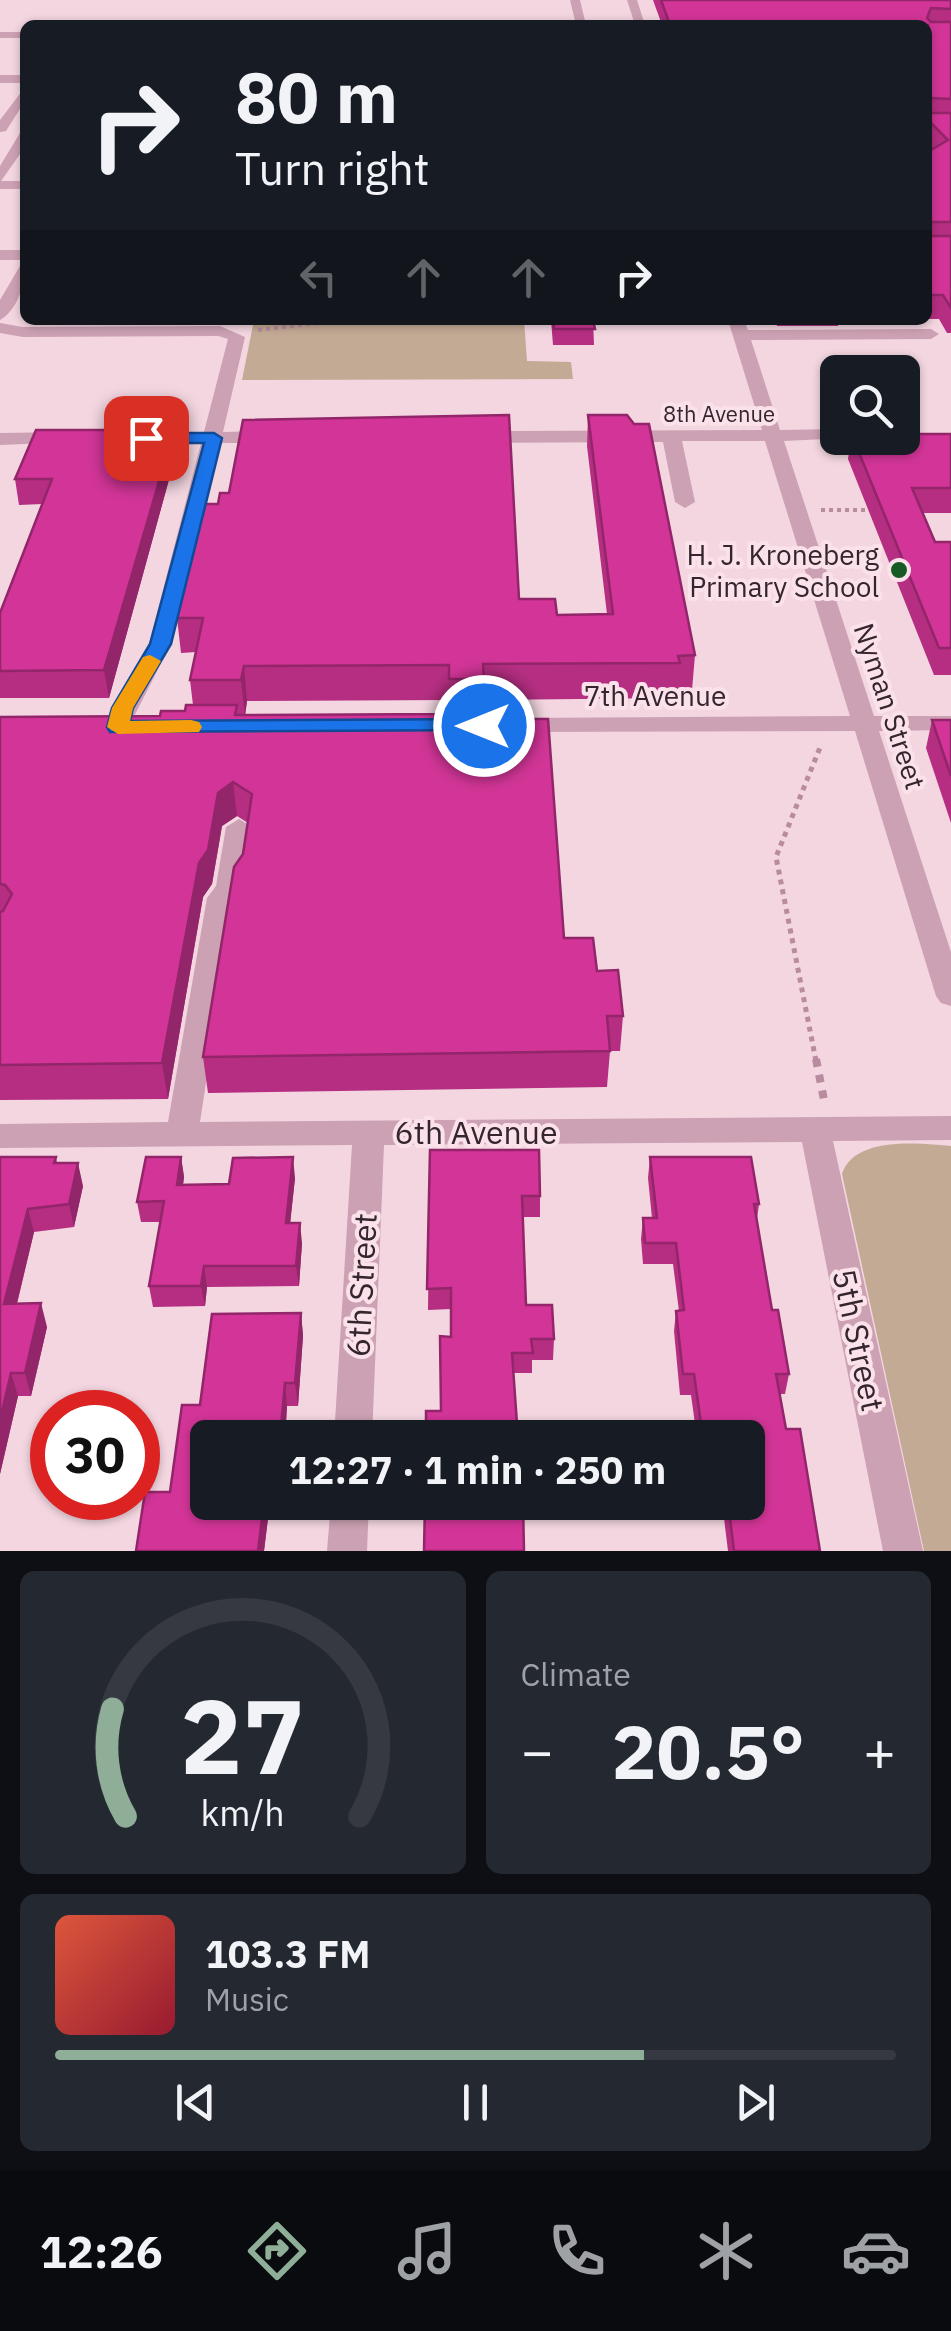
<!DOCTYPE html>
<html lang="en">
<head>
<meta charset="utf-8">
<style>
  :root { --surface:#171b24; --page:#242831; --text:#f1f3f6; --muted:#9ea1a6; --line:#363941; --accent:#8fae98 }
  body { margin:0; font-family:"IBM Plex Sans",sans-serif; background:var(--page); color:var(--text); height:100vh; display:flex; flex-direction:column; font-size:38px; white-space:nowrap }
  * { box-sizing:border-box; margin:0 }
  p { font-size:32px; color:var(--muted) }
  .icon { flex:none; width:55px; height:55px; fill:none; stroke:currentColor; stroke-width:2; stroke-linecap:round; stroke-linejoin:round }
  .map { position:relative; height:1551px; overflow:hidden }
  .drawer { display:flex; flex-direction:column; gap:20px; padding:20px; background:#0d0f14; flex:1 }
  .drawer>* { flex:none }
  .banner { position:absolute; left:20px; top:20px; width:912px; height:305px; border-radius:15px; box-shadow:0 2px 8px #0004; background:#171b24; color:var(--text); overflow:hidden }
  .controls { position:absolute; left:820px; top:355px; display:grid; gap:20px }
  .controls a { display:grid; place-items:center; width:100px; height:100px; border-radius:15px; background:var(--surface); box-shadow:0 2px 8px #0004; font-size:50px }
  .speed { position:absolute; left:30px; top:1390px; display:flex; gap:20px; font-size:50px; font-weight:700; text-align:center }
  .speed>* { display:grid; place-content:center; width:130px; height:130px; border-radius:50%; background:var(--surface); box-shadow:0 2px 8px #0004; line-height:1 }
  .speed .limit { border:15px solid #d22; background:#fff; color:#111 }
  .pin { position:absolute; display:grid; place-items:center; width:85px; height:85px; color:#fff; margin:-42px; border-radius:20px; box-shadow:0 5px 15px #0006 }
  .me { position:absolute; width:110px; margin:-55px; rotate:270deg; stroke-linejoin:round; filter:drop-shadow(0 0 8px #0008) }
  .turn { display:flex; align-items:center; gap:35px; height:210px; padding:0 50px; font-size:45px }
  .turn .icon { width:130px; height:130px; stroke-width:2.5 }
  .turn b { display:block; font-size:70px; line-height:85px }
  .lanes { display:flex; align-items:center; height:95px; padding:0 50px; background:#0003; justify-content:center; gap:50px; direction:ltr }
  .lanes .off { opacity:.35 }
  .big { font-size:75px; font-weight:800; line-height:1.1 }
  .drawer .tile { flex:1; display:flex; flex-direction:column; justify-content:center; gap:15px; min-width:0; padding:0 35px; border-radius:15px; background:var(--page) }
  .drawer .dial { align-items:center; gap:0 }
  .dial svg { height:260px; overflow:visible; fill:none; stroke:var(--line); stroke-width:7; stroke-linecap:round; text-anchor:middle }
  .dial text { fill:var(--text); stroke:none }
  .song { display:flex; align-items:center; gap:30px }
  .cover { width:120px; height:120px; border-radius:15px; background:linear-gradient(135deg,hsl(10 70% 55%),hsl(350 70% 35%)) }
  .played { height:10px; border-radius:5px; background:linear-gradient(90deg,var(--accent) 70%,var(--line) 70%) }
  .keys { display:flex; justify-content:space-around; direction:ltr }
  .heat { display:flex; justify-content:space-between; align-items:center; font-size:55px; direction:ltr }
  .drawer .tiles { flex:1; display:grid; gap:20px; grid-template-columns:1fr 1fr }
  .tile:last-child { grid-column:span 2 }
  .trip { position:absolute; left:190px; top:1420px; width:575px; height:100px; border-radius:15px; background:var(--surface); box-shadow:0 2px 8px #0004; font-weight:800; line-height:100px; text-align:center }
  .menu { display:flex; height:160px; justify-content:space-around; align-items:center; background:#090b0e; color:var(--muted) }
  .menu .icon { width:70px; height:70px }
  .menu .selected { color:var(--accent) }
  .menu b { font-size:45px; color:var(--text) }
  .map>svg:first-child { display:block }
  .green { fill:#c3aa95 }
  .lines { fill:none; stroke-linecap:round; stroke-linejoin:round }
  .path-far2 { stroke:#b88b9f; stroke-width:4; stroke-dasharray:4 4; stroke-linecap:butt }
  .path-far1 { stroke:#b88b9f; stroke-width:5; stroke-dasharray:5 5; stroke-linecap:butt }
  .path { stroke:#b88b9f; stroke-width:8; stroke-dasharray:8 8; stroke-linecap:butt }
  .minor { fill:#cca1b3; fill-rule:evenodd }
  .wall { fill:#b52e82; fill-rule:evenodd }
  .shaded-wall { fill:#93256a }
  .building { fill:#d23597; stroke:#93256a; stroke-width:2.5; fill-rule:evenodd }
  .route { fill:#1a73e8; stroke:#114b97; stroke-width:2.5 }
  .slow { fill:#f59e0b }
  .poi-dot { fill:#175a24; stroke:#fbe2ea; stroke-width:4 }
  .labels { text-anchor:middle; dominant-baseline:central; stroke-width:8; stroke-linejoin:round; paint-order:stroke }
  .far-street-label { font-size:22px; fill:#35252e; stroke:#fbe2ea }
  .poi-label { font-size:28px; fill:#35252e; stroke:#fbe2ea; text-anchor:end }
  .street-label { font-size:28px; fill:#35252e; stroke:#fbe2ea }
  .near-street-label { font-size:32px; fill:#35252e; stroke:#fbe2ea }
</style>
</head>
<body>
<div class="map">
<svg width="951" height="1551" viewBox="0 0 951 1551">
  <rect width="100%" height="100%" fill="#f3d6e0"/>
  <!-- green -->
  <path class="green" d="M 254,320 L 524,320 L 527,361 L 571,362 L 573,379 L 242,380 Z
    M 951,1146 L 951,1551 L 924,1551 L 842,1174 C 854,1136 919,1143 951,1146 Z"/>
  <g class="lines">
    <!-- path-far2 -->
    <path class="path-far2" d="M 258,330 L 345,320
      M 821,510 L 868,510"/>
    <!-- path-far1 -->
    <path class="path-far1" d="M 816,1061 L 776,857 L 821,745"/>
    <!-- path -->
    <path class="path" d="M 816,1059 L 825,1105"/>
    <!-- minor -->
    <path class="minor" d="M 570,0 L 580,0 L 586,25 L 576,25 Z
      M 627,0 L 637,0 L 645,25 L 635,25 Z
      M 0,32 L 25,32 L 25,38 L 0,38 Z
      M 0,75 L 25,75 L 25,83 L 0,83 Z
      M 25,87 L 25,101 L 6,131 L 0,132 L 0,120 Z
      M 25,132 L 25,147 L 1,181 L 25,181 L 25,189 L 0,189 L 0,166 L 20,133 Z
      M 0,250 L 25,250 L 25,260 L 0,260 Z
      M 25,264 C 25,284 18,310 0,320 L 0,300 L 20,266 Z
      M 728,320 L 744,320 L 748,330 L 931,329 L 939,334 L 931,339 L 751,340 L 780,430 L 838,429 L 838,438 L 846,438 L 784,441 L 874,716 L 951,716 L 951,730 L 879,731 L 951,952 L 951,1006 L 941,1003 L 936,996 L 855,731 L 515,732 L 503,725 L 515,718 L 850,716 L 765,441 L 682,441 L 695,502 L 685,508 L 675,502 L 663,442 L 480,443 L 471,437 L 480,431 L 762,430 Z
      M 0,323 L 23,327 L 220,326 L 245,337 L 223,432 L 270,431 L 279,437 L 270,443 L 220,443 L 171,644 L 126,732 L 108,732 L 105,727 L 111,708 L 149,644 L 201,443 L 140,444 L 131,438 L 140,432 L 204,432 L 228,339 L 218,336 L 23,337 L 0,333 Z
      M 65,432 L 72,434 L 72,442 L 0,445 L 0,433 Z
      M 239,819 L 252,827 L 243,888 L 234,900 L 200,1122 L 951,1116 L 951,1140 L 833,1141 L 923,1551 L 883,1551 L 802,1142 L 384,1145 L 372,1438 L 334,1438 L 352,1145 L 0,1148 L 0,1124 L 168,1122 L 207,898 L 216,886 L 226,827 Z
      M 331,1502 L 369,1502 L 367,1551 L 327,1551 Z"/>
  </g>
  <!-- wall -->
  <path class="wall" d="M 653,0 L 951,0 L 951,333 L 947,333 L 939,319 L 928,319 L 928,25 L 662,25 Z
    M 551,320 L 593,320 L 594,345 L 553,345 Z
    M 775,320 L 839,320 L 838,326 L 777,326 Z
    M 588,415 L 695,655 L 692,690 L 678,691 L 677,698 L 484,700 L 484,704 L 486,719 L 564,938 L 597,971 L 623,1016 L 620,1051 L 610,1051 L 607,1087 L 208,1093 L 203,1057 L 248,823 L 237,816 L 222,826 L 212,884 L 203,897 L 168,1099 L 0,1100 L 0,717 L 160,716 L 185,711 L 193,705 L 190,680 L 196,652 L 181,653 L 177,618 L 519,599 L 557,615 L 607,614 L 587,446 ZM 449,700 L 448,714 L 245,715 L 247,701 Z
    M 174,430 L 176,454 L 109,698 L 0,698 L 0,613 L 42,504 L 19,505 L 15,479 Z
    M 951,434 L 951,513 L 922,513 L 935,542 L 951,542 L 951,675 L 934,675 L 848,459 L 851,438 L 902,438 Z
    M 932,720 L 951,720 L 951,823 L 926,748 Z
    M 430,1150 L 540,1196 L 540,1217 L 522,1217 L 526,1305 L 554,1339 L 553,1360 L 532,1360 L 532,1373 L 513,1373 L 441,1411 L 451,1337 L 451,1309 L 428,1310 Z
    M 0,1157 L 56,1157 L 57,1163 L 83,1186 L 74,1227 L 34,1232 L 17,1304 L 47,1327 L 31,1396 L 18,1396 L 0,1474 Z
    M 181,1157 L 184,1177 L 183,1185 L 229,1184 L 295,1178 L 290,1223 L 302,1243 L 299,1286 L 207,1287 L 205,1306 L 153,1307 L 149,1286 L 160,1222 L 141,1222 L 137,1202 Z
    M 650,1157 L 759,1204 L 757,1219 L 772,1310 L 789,1374 L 785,1394 L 779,1394 L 786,1429 L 820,1551 L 728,1551 L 722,1502 L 748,1502 L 748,1438 L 697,1438 L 691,1395 L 680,1395 L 674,1331 L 676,1311 L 679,1311 L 673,1264 L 643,1264 L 641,1239 L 643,1218 L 652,1218 L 648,1178 Z
    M 301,1313 L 303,1336 L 298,1406 L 287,1406 L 285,1438 L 208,1438 L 208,1502 L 270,1502 L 264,1551 L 170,1492 L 200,1405 Z"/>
  <!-- shaded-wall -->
  <path class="shaded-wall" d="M 174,430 L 176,454 L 109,698 L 104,670 Z
    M 244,666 L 247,701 L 245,716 L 241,680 Z
    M 233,782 L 237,816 L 222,826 L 212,884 L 203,897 L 168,1099 L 162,1063 L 199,863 L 218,793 Z
    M 181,1157 L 184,1177 L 180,1206 L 177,1185 Z
    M 293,1157 L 295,1178 L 288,1243 L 286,1223 Z
    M 78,1163 L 83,1186 L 74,1227 L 69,1204 Z
    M 28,1209 L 34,1232 L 11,1327 L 4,1304 Z
    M 300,1223 L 302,1243 L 299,1286 L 296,1266 Z
    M 204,1266 L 207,1287 L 205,1306 L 201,1286 Z
    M 41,1303 L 47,1327 L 31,1396 L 25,1373 Z
    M 301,1313 L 303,1336 L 298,1406 L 295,1383 Z
    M 11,1373 L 18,1396 L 0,1474 L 0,1420 Z
    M 285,1383 L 287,1406 L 285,1438 L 280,1438 Z
    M 264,1502 L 270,1502 L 264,1551 L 258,1551 Z"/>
  <!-- building -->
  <path class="building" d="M 661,0 L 951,0 L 951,9 L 931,8 L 927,18 L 931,22 L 951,22 L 951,99 L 931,98 L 928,110 L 928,25 L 670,25 Z
    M 928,110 L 931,113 L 951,113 L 951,222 L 929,222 L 929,236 L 951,236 L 951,308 L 943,295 L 928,295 ZM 931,123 L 948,140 L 931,150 L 928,126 Z
    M 553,320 L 593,320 L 595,329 L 554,329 Z
    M 509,415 L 519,599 L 555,599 L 557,615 L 613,614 L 588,415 L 627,415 L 634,424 L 649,424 L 695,655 L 678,656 L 680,663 L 483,664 L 484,679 L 449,679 L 449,665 L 244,666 L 241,680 L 190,680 L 203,618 L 177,618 L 202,504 L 218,504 L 220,493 L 229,493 L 243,420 Z
    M 36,430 L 174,430 L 104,670 L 0,671 L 0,613 L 52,479 L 15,479 Z
    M 902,434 L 951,434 L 951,488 L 912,488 L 935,542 L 951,542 L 951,648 L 939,648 L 853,438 L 902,438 Z
    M 448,704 L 485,704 L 486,719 L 548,719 L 564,938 L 593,938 L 597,971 L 618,970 L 623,1016 L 607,1016 L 610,1051 L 203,1057 L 234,867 L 243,854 L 252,794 L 233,782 L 218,793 L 208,850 L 199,863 L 162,1063 L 0,1065 L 0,912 L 3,911 L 12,894 L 5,885 L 0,884 L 0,717 L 160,716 L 161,711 L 185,711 L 186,705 L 237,705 L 235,715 L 448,714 Z
    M 932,720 L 951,720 L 951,776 Z
    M 430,1150 L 539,1150 L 540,1196 L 522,1196 L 526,1305 L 552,1305 L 554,1339 L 531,1339 L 533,1353 L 512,1353 L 518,1438 L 426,1438 L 426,1411 L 441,1411 L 440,1336 L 451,1337 L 451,1288 L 427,1289 Z
    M 0,1157 L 56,1157 L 54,1163 L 78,1163 L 69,1204 L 28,1209 L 4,1304 L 41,1303 L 25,1373 L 11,1373 L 0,1420 Z
    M 146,1157 L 181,1157 L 177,1185 L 229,1184 L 233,1158 L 293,1157 L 286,1223 L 300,1223 L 296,1266 L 204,1266 L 201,1286 L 149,1286 L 164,1201 L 137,1202 Z
    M 650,1157 L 751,1157 L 759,1204 L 754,1204 L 772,1310 L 778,1310 L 789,1374 L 776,1374 L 786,1429 L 800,1429 L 820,1551 L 734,1551 L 728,1502 L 748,1502 L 748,1438 L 703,1438 L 694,1374 L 683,1374 L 676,1311 L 684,1310 L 676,1243 L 645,1243 L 643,1218 L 657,1218 Z
    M 301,1313 L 295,1383 L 285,1383 L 280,1438 L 208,1438 L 208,1502 L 264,1502 L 258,1551 L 136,1551 L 145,1492 L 170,1492 L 182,1405 L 200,1405 L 212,1314 Z
    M 425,1502 L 523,1502 L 524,1551 L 424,1551 Z"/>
  <!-- route -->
  <path class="route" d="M 214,433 L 222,438 L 171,644 L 133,708 L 130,721 L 484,719 L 492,721 L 495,726 L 492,730 L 110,732 L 107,727 L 112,708 L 150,644 L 204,443 L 146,443 L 137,438 L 146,433 Z"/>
  <!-- slow -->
  <path class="slow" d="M 150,655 L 161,661 L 133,708 L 130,721 L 191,720 L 199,722 L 202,727 L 199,732 L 118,734 L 107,727 L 112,708 L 143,657 Z"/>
  <!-- markers -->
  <circle class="poi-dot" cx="899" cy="570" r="10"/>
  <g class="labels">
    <!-- far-street labels -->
    <g class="far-street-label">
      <text x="719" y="413">8th Avenue</text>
    </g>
    <!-- poi labels -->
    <g class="poi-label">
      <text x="879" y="554">H. J. Kroneberg<tspan x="879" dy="32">Primary School</tspan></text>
    </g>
    <!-- street labels -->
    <g class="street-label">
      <text x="655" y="695">7th Avenue</text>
      <text transform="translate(890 706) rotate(72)">Nyman Street</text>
    </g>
    <!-- near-street labels -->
    <g class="near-street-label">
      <text x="476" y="1132">6th Avenue</text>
      <text transform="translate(361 1285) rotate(-87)">6th Street</text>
      <text transform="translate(859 1340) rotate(78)">5th Street</text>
    </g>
  </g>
</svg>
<div class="controls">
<a><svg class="icon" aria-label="search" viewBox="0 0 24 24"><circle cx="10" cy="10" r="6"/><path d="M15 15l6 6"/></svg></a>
</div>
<div class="speed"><div class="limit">30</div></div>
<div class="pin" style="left:146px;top:438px;background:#d93025"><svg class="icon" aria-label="arrive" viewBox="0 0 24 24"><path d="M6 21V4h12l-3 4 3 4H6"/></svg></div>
<svg class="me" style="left:484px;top:726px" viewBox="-20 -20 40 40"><circle r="17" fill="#1a73e8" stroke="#fff" stroke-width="3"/><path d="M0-11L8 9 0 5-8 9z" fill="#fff"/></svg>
<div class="trip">12:27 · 1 min · 250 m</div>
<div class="banner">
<div class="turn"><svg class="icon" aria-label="right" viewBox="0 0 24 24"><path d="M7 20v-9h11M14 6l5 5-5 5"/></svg><div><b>80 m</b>Turn right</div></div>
<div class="lanes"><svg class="icon off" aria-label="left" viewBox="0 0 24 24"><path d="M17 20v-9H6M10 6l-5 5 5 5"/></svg><svg class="icon off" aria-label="ahead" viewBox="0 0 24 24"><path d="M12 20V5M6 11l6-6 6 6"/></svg><svg class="icon off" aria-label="ahead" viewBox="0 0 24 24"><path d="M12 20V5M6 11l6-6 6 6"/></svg><svg class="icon" aria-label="right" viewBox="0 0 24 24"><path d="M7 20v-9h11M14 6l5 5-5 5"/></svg></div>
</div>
</div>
<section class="drawer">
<div class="tiles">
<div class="tile dial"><svg viewBox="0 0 100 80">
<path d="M14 69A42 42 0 1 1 86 69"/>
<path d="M14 69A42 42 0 0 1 10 36" stroke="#8fae98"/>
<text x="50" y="56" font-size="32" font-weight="700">27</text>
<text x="50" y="72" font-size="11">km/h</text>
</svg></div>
<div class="tile"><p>Climate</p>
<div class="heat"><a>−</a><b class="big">20.5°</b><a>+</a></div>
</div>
<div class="tile">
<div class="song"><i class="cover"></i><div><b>103.3 FM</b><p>Music</p></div></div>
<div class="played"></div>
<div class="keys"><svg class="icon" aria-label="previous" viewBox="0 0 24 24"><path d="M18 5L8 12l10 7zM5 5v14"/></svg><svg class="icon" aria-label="pause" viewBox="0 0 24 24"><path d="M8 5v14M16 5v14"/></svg><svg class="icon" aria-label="next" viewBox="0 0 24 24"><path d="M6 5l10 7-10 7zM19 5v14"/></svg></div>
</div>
</div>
</section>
<nav class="menu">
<b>12:26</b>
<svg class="icon selected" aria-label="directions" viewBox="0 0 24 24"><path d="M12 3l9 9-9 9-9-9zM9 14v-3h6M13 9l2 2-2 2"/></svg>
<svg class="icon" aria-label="music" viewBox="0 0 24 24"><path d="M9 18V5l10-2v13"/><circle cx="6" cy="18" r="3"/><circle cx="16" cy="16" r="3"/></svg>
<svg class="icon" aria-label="phone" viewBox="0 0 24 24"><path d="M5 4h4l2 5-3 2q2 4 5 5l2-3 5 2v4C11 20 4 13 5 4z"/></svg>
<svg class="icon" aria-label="climate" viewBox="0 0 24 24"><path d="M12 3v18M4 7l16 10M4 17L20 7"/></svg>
<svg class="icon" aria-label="car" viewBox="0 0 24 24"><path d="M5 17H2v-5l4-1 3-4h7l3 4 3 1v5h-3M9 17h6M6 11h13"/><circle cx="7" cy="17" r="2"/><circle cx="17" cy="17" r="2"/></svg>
</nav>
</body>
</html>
